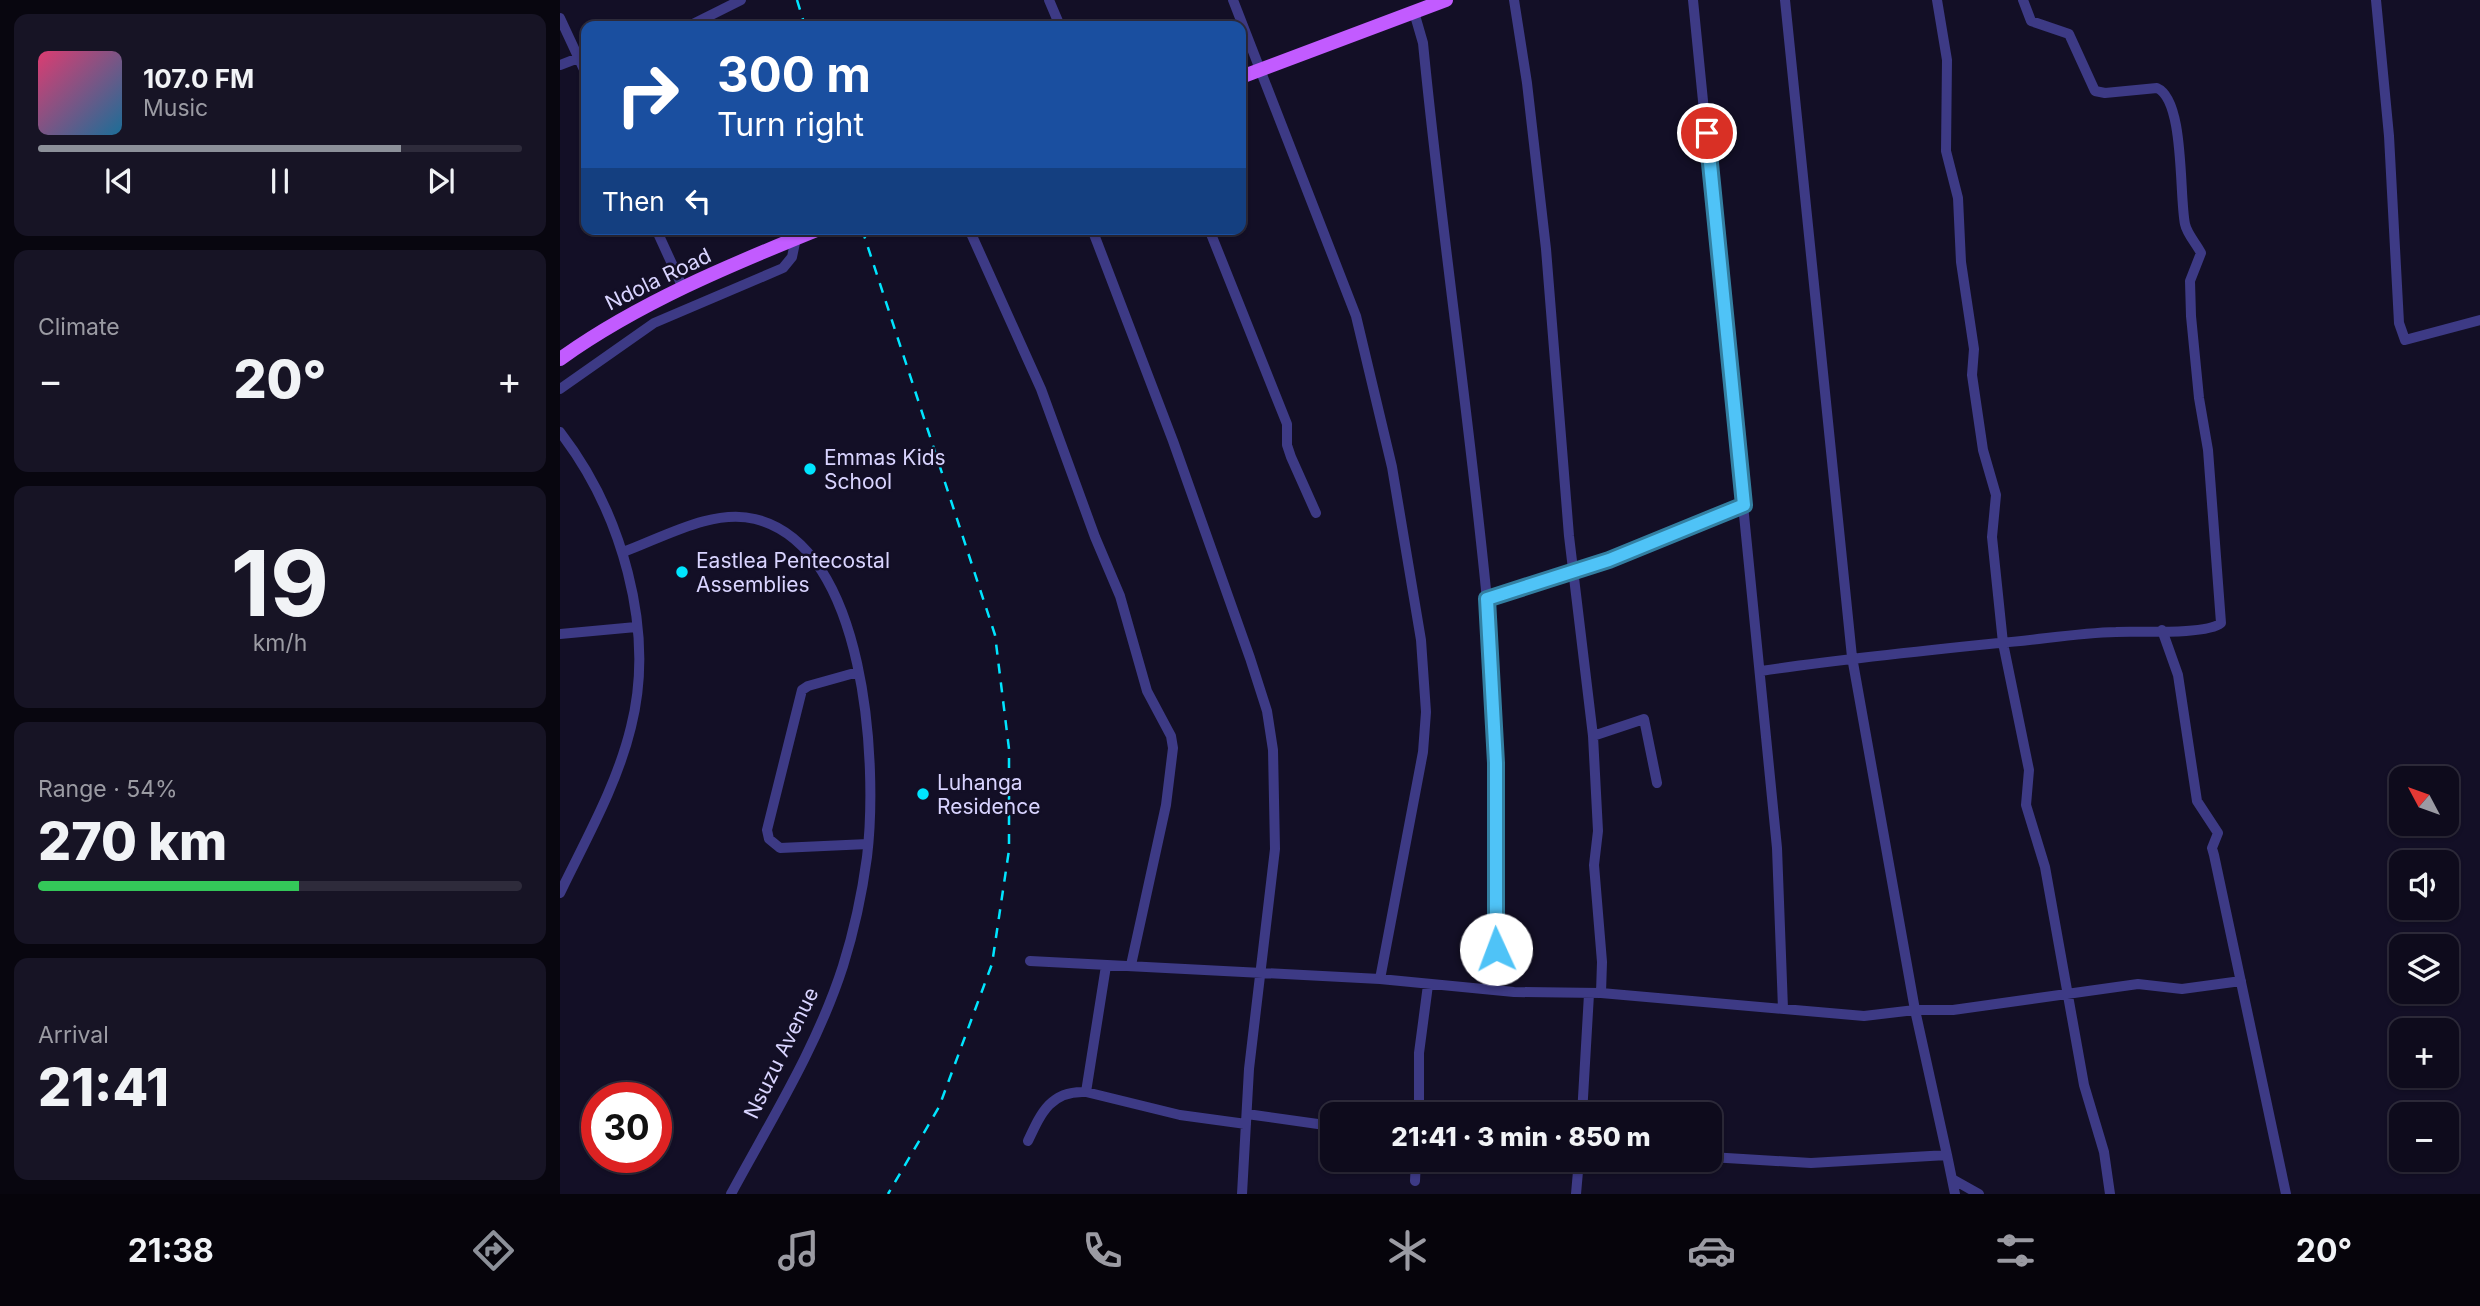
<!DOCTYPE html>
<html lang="en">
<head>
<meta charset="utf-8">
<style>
  :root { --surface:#0e0b1c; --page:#171425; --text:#f1f3f6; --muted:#9b9ba3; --line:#2e2b3b; --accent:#8c9099 }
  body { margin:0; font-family:Inter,sans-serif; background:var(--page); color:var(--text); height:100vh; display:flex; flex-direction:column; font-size:26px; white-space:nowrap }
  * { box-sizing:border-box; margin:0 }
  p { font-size:23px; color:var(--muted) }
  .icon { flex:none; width:38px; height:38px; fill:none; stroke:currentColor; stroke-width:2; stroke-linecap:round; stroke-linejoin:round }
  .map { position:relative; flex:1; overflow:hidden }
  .sheet { display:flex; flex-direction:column; gap:14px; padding:14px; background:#08060f; width:560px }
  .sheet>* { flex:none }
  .guide { position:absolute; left:21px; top:21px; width:665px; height:214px; border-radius:14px; box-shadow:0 2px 5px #0004,0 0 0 2px var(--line); background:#1a4fa0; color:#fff; overflow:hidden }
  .needle { width:46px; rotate:311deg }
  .tools { position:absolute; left:1829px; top:766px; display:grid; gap:14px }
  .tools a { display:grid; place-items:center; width:70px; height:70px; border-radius:14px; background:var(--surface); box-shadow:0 2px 5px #0004,0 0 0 2px var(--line); font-size:35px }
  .speed { position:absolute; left:21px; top:1082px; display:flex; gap:14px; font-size:35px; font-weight:700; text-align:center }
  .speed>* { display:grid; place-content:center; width:91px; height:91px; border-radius:50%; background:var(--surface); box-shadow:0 2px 5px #0004,0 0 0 2px var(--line); line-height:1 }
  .speed .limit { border:10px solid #d22; background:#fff; color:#111 }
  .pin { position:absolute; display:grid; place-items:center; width:60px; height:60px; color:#fff; margin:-30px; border:4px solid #fff; border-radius:50%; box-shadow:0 2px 7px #0007 }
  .me { position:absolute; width:77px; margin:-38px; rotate:358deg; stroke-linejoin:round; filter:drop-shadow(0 0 5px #0008) }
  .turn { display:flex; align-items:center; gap:24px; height:147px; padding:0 21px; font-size:32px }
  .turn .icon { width:91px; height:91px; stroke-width:2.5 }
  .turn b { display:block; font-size:49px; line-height:60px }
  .then { display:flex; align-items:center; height:66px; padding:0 21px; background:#0003; gap:14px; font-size:26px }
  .big { font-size:52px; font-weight:800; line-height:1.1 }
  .sheet .card { flex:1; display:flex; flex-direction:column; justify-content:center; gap:10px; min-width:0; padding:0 24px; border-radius:14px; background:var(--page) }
  .sheet .dial { align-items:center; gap:0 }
  .dial b { font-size:91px; line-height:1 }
  .song { display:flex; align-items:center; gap:21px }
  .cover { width:84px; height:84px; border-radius:10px; background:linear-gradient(135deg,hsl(340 70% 55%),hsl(200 70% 35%)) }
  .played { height:7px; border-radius:4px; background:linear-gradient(90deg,var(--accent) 75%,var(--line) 75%) }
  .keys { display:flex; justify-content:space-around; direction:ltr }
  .heat { display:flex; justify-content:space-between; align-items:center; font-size:38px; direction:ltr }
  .charge { height:10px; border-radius:5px; background:linear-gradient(90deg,#34c759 54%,var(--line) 0) }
  .trip { position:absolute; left:760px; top:1102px; width:402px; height:70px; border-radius:14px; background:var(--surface); box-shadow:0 2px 5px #0004,0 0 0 2px var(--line); font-weight:800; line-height:70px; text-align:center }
  .tabs { display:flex; height:112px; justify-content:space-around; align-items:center; background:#06040b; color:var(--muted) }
  .tabs .icon { width:49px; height:49px }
  .tabs .active { color:var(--accent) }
  .tabs b { font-size:32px; color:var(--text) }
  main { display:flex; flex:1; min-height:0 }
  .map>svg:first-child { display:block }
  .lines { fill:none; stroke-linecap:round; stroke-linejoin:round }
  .minor { stroke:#3d3a85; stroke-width:10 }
  .primary { stroke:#c25bff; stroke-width:14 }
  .rail { stroke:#00e5ff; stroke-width:2.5; stroke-dasharray:10 9; stroke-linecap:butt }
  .route-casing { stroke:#337fa1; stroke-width:18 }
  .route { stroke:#4fc3f7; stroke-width:12 }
  .poi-dot { fill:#00e5ff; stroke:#130f26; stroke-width:2.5 }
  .labels { text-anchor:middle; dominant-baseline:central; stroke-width:5; stroke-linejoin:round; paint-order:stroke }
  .street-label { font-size:21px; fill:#d9d4ff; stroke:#130f26 }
  .poi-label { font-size:21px; fill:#d9d4ff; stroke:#130f26; text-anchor:start }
</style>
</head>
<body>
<main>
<section class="sheet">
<div class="card">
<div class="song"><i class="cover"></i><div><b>107.0 FM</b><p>Music</p></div></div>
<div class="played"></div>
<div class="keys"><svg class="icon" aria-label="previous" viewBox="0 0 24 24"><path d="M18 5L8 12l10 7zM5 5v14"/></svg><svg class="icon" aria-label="pause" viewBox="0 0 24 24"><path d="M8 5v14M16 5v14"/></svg><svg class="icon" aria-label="next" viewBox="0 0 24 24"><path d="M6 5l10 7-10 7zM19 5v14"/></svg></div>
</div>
<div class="card"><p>Climate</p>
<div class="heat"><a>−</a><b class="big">20°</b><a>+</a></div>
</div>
<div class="card dial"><b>19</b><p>km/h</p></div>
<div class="card"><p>Range · 54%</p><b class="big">270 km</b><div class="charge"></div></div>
<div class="card"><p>Arrival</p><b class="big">21:41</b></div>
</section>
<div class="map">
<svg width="1920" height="1194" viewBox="0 0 1920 1194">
  <rect width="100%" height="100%" fill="#130f26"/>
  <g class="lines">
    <!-- minor -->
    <path class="minor" d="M 489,0 L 500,26
      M 673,0 L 796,316 L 832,467 L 861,640 L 866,712 L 863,752 L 820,979
      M 954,0 L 967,83 L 986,249 L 1009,536 L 1033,736 L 1038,831 L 1034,865 L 1042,962 L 1041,993
      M 1133,0 L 1217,848 L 1223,1009
      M 1377,0 L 1387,60 L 1386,151 L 1398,198 L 1401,262 L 1414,349 L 1412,375 L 1423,450 L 1436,495 L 1432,537 L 1443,643 L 1469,770 L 1466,805 L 1485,867 L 1524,1085 L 1544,1152 L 1550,1194
      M 1816,0 L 1829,136 L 1839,323 L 1845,340 L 1920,320
      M 854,12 L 863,43 C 881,229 909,414 927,600 C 940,729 938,861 935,990
      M 0,18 L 26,74
      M 129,26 L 181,0
      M 0,65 L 26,55
      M 96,229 L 123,288
      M 409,229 L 481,389 L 535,537 L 560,596 L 587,691 L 611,736 L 613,748 L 606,805 L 571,965
      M 532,229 L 613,441 L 690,658 L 707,711 L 713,750 L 715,849 L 689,1069 L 682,1194
      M 649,229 L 727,424 L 727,445 L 731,457 L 756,513
      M 0,389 L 94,323 L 223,268 L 232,257 L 236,238
      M 0,432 C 61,511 96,629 71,727 C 57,785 26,839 0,893
      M 63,552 C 102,538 153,508 195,519 C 307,546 318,765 307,857 C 302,894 294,931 283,966 C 257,1047 211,1120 171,1194
      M 927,599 L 1049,560 L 1184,505
      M 1602,630 L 1618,675 L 1637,801 L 1658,833 L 1652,848 L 1654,855 L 1726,1194
      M 0,634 L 76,627
      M 1201,671 C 1281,659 1360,651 1439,643 C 1479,640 1516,633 1556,632 C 1577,631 1647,635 1661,623 L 1648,450 L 1639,398 L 1631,316 L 1630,281 L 1641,253 C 1636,243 1627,234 1625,224 C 1619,195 1625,100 1597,88 L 1545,93 L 1535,91 L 1509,34 L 1471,21 L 1463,0
      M 298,672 L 248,686 L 242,690 L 207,830 L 209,839 L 220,848 L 308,844
      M 1033,736 L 1084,719 L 1097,783
      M 470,961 L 820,979 L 954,992 L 1041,993 L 1304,1016 L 1355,1010 L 1292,657 L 1225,0
      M 526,1092 L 620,1115 L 686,1124
      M 687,1114 L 772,1126
      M 859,1115 L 859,1053 L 868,985
      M 1022,1115 L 1029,994
      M 468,1141 C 481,1113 491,1090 526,1092 L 546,966
      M 1387,1155 L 1395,1194
      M 1150,1157 L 1251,1163 L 1387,1155 L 1355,1010 L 1393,1010 L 1578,984 L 1622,989 L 1681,981
      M 1019,1163 L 1061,1160
      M 1394,1180 L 1419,1194
      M 855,1181 L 856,1160
      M 1016,1194 L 1019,1160"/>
    <!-- primary -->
    <path class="primary" d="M 681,77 L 886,0
      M 0,359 C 78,303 170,265 259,229"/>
    <!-- rail -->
    <path class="rail" d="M 237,0 L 245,26
      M 302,229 L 435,635 L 449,749 L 449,850 L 432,964 L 379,1107 L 328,1194"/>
  </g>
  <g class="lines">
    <defs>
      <path id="route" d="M 936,949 L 936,763 L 927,599 L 1049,560 L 1184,505 L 1147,133"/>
    </defs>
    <!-- route casing -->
    <use href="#route" class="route-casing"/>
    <!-- route -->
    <use href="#route" class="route"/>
  </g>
  <!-- markers -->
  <g class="poi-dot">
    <circle cx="250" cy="469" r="7"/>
    <circle cx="122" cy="572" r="7"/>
    <circle cx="363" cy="794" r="7"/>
  </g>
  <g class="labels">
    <!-- street labels -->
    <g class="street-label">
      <text transform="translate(98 279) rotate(-26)">Ndola Road</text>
      <text transform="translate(221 1053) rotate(-64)">Nsuzu Avenue</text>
    </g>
    <!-- poi labels -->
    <g class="poi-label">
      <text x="264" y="457">Emmas Kids<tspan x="264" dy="24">School</tspan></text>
      <text x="136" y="560">Eastlea Pentecostal<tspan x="136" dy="24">Assemblies</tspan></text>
      <text x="377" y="782">Luhanga<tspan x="377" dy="24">Residence</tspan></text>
    </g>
  </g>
</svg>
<div class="tools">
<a><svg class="needle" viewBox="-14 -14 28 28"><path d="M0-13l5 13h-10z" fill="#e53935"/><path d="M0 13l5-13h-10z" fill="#9b9ba3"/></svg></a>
<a><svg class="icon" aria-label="sound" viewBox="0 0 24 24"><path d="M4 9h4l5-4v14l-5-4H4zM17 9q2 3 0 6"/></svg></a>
<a><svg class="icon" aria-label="layers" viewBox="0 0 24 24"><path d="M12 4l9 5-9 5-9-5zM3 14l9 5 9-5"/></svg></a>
<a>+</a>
<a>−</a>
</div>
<div class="speed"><div class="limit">30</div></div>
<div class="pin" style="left:1147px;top:133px;background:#d93025"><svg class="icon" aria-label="arrive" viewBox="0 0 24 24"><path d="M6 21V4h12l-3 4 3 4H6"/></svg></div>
<svg class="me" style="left:936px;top:949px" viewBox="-20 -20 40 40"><circle r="19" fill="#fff"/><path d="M0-13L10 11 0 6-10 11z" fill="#4fc3f7"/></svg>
<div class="trip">21:41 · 3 min · 850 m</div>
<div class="guide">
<div class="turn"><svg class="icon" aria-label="right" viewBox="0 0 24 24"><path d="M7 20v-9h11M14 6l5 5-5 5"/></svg><div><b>300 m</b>Turn right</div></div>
<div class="then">Then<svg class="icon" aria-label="left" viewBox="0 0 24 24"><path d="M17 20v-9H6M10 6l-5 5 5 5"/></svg></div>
</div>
</div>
</main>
<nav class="tabs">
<b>21:38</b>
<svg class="icon active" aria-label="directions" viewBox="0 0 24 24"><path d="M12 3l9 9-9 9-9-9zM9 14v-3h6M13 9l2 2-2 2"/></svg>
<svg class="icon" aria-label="music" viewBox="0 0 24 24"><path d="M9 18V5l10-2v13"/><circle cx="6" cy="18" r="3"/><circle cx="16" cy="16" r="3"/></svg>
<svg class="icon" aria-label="phone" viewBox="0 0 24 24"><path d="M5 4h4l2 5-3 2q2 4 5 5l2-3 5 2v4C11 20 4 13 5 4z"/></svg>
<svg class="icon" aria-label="climate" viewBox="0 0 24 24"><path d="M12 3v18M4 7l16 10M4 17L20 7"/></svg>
<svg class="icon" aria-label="car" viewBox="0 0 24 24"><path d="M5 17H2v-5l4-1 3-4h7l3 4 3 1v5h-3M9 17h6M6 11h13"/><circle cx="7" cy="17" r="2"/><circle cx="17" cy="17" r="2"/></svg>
<svg class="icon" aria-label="filters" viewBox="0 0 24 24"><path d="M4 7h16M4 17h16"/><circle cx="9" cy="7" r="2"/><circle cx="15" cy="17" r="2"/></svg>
<b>20°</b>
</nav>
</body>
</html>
